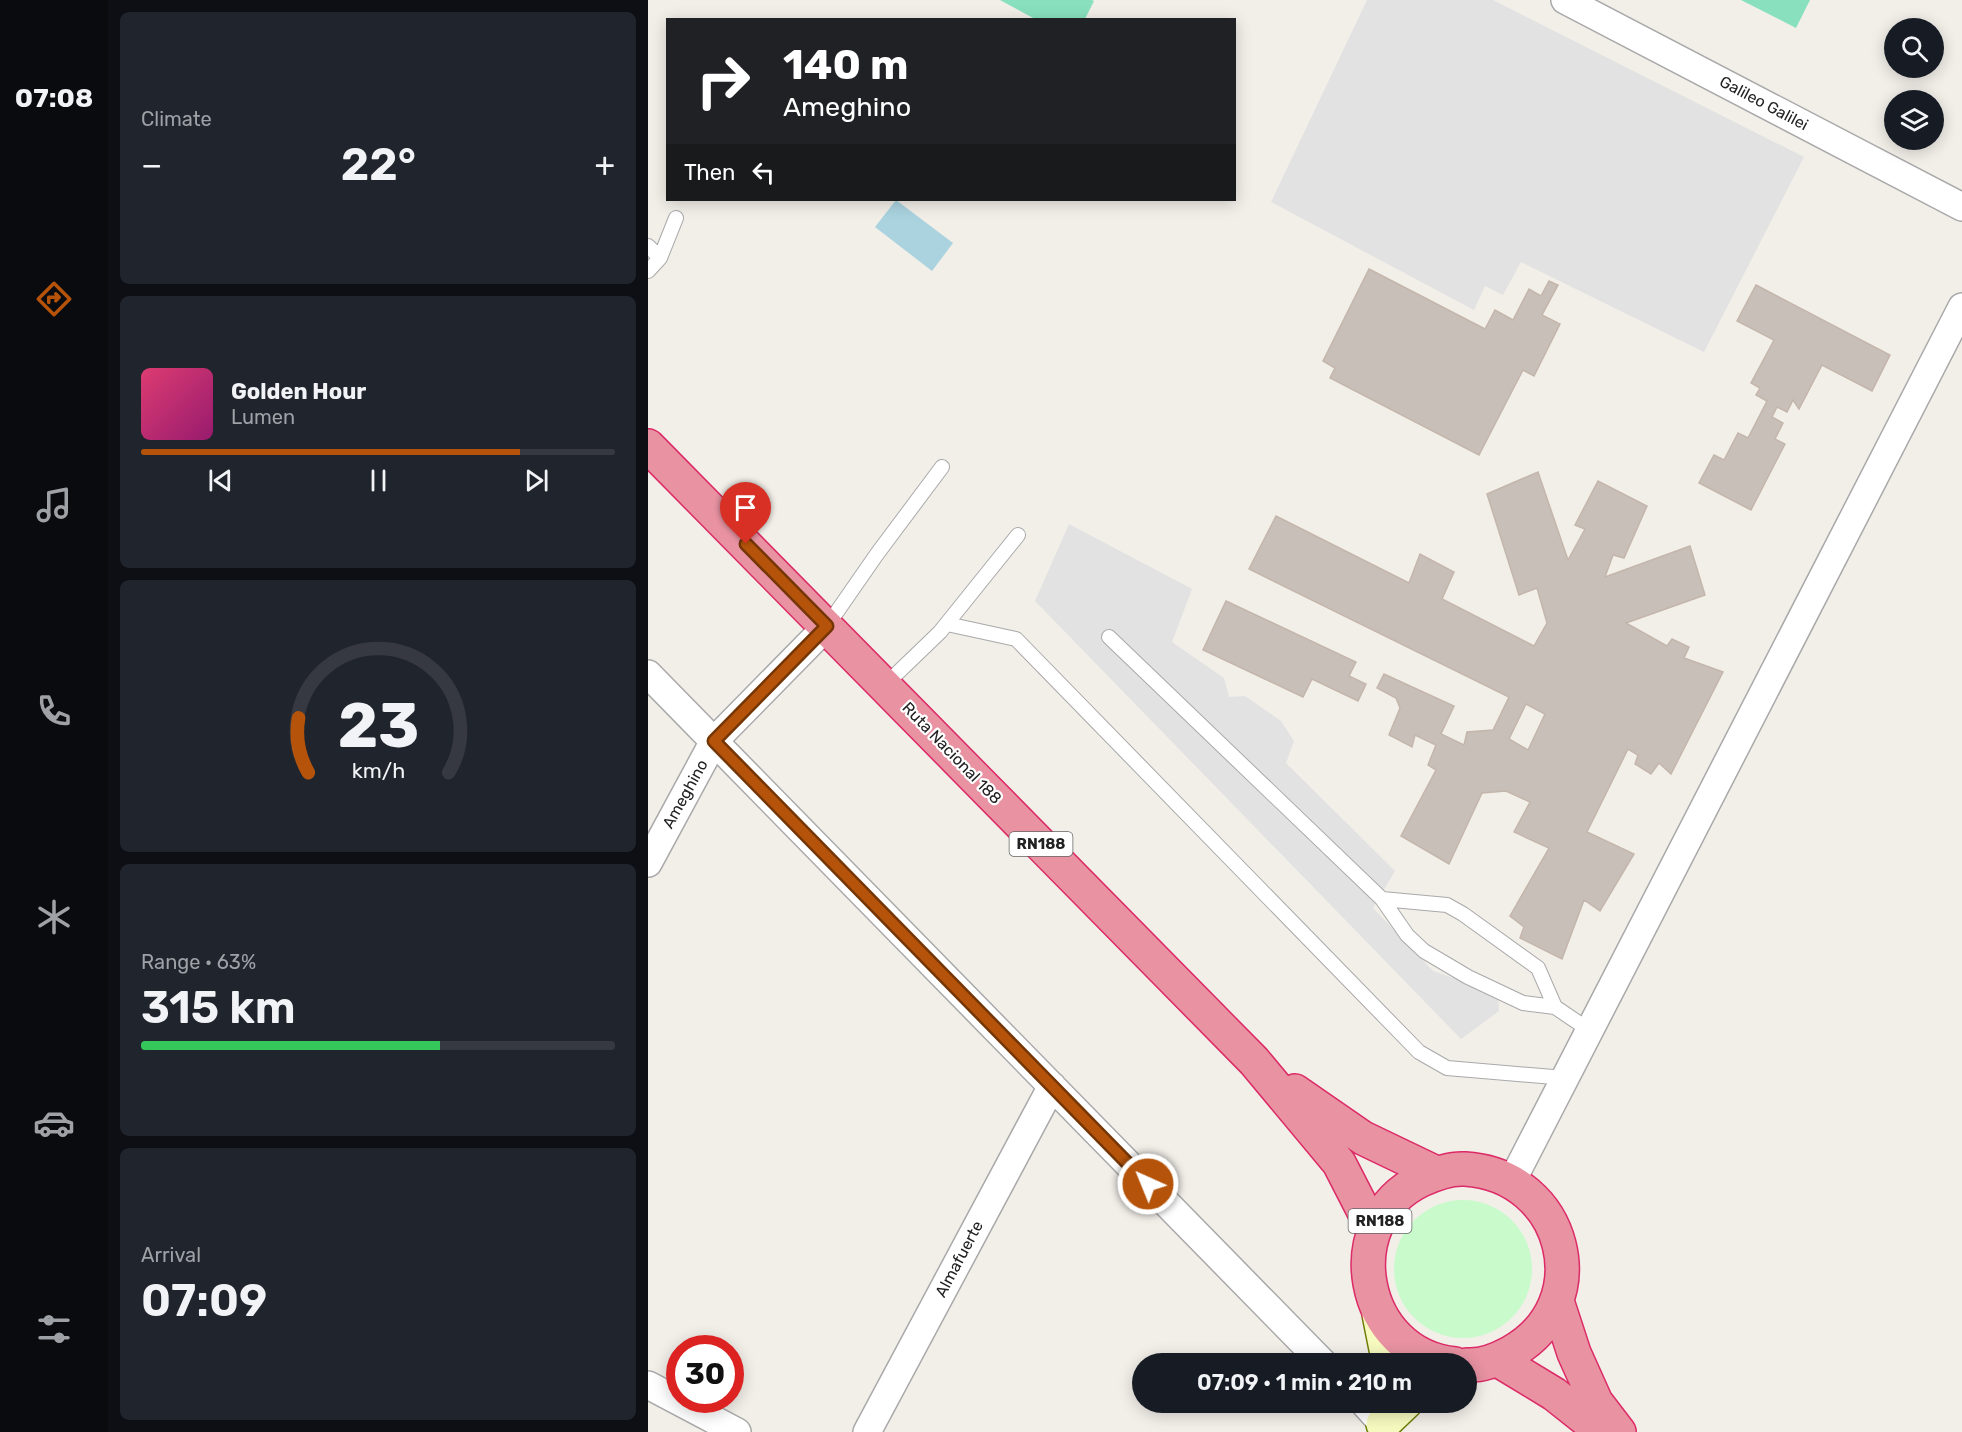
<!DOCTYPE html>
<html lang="en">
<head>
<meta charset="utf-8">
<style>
  :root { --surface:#171b24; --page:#20242c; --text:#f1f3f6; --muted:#9ea1a6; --line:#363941; --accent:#b45309 }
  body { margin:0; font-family:Rubik,sans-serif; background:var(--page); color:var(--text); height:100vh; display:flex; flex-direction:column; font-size:22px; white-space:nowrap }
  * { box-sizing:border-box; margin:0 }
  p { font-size:20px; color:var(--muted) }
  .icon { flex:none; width:33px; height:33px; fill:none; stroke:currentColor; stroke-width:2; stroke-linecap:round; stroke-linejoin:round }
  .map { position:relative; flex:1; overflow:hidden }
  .drawer { display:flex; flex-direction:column; gap:12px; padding:12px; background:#0d0f14; width:540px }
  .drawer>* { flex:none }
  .guide { position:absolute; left:18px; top:18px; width:570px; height:183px; border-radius:0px; box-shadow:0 3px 15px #0003; background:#202124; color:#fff; overflow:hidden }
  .fabs { position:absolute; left:1236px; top:18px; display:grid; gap:12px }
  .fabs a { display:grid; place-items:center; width:60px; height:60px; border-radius:50%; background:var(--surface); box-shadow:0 3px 15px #0003; font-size:30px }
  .speed { position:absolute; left:18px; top:1335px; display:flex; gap:12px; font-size:30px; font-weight:700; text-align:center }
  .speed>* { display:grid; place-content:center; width:78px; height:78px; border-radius:50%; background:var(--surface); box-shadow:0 3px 15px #0003; line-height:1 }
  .speed .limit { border:9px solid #d22; background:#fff; color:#111 }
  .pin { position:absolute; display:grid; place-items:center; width:51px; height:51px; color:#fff; margin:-62px -26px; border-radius:50% 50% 50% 0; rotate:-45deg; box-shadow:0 0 6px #0007 }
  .pin .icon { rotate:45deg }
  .me { position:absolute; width:66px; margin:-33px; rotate:316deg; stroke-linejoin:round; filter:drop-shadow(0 0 4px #0008) }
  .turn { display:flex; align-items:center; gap:21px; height:126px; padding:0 18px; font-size:27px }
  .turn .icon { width:78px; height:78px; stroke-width:2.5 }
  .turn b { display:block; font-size:42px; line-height:51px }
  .then { display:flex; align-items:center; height:57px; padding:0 18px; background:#0003; gap:12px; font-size:22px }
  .big { font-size:45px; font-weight:600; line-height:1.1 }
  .drawer .tile { flex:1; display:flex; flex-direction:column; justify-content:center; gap:9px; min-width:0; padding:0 21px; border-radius:9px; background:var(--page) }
  .drawer .dial { align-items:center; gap:0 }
  .dial svg { height:156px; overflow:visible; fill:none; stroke:var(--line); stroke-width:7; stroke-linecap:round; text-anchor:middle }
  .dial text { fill:var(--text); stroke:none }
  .song { display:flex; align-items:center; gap:18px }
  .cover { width:72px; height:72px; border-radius:9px; background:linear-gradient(135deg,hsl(340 70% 55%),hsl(320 70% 35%)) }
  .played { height:6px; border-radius:3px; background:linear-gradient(90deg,var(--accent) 80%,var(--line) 80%) }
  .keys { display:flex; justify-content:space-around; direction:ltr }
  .heat { display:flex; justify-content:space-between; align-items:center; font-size:33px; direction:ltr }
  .charge { height:9px; border-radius:4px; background:linear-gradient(90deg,#34c759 63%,var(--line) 0) }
  .trip { position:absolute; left:484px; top:1353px; width:345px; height:60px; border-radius:30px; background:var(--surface); box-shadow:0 3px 15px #0003; font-weight:600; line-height:60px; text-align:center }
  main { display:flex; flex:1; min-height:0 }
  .dock { display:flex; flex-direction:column; width:108px; justify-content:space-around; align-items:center; background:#090b0e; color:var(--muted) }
  .dock .icon { width:42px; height:42px }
  .dock .on { color:var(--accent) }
  .dock b { font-size:27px; color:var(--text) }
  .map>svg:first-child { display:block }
  .park { fill:#c8facc }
  .pitch { fill:#88e0be }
  .parking { fill:#e2e2e2 }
  .water { fill:#aad3df }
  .building { fill:#c7bfb8; stroke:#c4b6ab; stroke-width:1.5; fill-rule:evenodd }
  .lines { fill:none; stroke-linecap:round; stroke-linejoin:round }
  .lane-casing { stroke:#a9a9a9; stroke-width:16 }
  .street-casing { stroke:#a9a9a9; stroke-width:30 }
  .secondary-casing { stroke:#707d05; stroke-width:36 }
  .highway-casing { stroke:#dc2a67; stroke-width:36 }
  .lane { stroke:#fff; stroke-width:14 }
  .street { stroke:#fff; stroke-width:27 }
  .secondary { stroke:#f7fabf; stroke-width:33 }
  .highway { stroke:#e892a2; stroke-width:33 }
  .route-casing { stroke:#753606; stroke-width:15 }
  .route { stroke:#b45309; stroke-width:10 }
  .labels { text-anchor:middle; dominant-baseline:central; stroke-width:4.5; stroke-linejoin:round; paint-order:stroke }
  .shield { fill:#fff; stroke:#646464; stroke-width:1.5 }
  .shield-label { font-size:15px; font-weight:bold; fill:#222 }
  .street-label { font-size:16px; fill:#222; stroke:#fff }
</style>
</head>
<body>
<main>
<nav class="dock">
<b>07:08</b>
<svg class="icon on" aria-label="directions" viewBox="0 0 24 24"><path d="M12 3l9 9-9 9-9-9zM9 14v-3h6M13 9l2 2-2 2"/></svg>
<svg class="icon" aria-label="music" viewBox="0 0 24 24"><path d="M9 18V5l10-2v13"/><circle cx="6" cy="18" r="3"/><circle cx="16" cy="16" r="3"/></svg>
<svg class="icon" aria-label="phone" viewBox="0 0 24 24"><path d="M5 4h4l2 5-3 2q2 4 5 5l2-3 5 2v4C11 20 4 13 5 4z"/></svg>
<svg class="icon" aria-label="climate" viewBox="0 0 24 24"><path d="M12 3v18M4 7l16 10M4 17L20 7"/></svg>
<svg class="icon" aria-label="car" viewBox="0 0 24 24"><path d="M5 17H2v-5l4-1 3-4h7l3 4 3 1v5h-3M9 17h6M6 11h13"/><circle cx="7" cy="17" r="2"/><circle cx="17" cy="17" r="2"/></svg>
<svg class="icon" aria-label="filters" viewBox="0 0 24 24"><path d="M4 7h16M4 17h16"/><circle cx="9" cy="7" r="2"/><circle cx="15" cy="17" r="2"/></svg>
</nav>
<section class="drawer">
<div class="tile"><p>Climate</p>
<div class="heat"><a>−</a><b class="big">22°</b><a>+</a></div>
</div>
<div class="tile">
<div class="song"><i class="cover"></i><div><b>Golden Hour</b><p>Lumen</p></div></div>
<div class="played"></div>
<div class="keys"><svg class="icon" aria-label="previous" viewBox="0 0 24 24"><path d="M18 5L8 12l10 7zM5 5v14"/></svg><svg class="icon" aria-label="pause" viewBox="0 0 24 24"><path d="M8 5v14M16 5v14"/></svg><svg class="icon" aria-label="next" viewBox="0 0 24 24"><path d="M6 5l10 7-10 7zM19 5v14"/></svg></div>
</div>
<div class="tile dial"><svg viewBox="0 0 100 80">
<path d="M14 69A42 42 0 1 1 86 69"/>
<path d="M14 69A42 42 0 0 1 9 41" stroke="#b45309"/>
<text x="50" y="56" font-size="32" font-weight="700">23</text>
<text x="50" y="72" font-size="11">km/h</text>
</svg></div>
<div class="tile"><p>Range · 63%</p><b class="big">315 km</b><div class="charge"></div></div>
<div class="tile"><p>Arrival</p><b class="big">07:09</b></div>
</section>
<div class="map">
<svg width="1314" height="1432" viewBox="0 0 1314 1432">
  <rect width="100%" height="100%" fill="#f2efe9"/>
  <!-- park -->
  <path class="park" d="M746 1269a69 69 0 1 1 138 0a69 69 0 1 1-138 0Z"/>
  <!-- pitch -->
  <path class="pitch" d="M 352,0 L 444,0 L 446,1 L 437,19 L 387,19 Z
    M 1093,0 L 1162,0 L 1148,28 Z"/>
  <!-- parking -->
  <path class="parking" d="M 719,0 L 845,0 L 1156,157 L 1056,352 L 873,262 L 855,295 L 837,286 L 826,310 L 623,202 Z
    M 421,524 L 544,589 L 524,642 L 576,678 L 581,697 L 597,696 L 633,721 L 646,741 L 638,763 L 747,871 L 725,908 L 785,971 L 850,993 L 851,1011 L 813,1039 L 387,601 Z"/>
  <!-- water -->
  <path class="water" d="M 248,200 L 305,243 L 284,271 L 227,227 Z"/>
  <!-- building -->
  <path class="building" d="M 721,269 L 837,329 L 847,310 L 865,320 L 881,289 L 893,296 L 901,281 L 910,285 L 894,315 L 912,324 L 886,376 L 875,370 L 831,455 L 682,378 L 687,368 L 675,361 Z
    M 1108,285 L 1242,355 L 1224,391 L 1174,365 L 1151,409 L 1145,400 L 1139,412 L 1129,407 L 1124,417 L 1135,423 L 1127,439 L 1137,444 L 1103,510 L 1051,483 L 1066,455 L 1076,460 L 1090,433 L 1100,438 L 1119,401 L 1108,395 L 1112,388 L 1103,383 L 1126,340 L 1089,321 Z
    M 890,472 L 920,560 L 937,529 L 927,525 L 950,481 L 999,506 L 976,558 L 965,555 L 957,577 L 1042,546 L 1057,595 L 978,623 L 1019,646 L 1024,639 L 1041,647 L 1036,658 L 1075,672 L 1023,774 L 1011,763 L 1003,774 L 987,764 L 990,755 L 980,749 L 939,832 L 986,854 L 952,911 L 936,900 L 914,959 L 872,938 L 876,927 L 862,916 L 901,848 L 866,832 L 882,802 L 858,791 L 834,793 L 801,864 L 753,836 L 788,770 L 780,765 L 788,745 L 767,735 L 764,747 L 741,735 L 752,708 L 748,698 L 729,688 L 736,674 L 806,706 L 793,734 L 816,745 L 819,732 L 845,730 L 861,697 L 601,569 L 628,516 L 761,583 L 772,554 L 806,572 L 794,599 L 886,646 L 899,623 L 889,588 L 871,595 L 839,494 ZM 878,704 L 897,714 L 880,750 L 861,739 Z
    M 578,601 L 708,662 L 701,676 L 718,684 L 710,701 L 664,679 L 655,697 L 555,650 Z"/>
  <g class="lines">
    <defs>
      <path id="lane" d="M 0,246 L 12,258
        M 0,271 L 12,258 L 28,218
        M 299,624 L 368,639 L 771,1052 L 799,1068 L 917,1078
        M 179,626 L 229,554 L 294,467
        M 461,637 L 734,899
        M 237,685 L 292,632 L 370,535
        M 907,1007 L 890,968 L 815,914 L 799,905 L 734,899 L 759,935 L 776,951 L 820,977 L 875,1003 L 907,1007 L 941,1030"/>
      <path id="street" d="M 917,0 L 1314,207
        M 0,674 L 676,1364
        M 0,863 L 66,741 L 179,626
        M 864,1181 L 1314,307
        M 0,1385 L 89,1432
        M 715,1402 L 735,1424
        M 219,1432 L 404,1086"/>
      <path id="secondary" d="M 731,1314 L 741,1364
        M 735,1424 L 758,1402"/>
      <path id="highway" d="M 0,446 L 606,1061 L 691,1163 L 726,1231
        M 647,1091 L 715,1138 L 788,1173
        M 909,1301 L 926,1353 L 948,1402 L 971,1432
        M 850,1360 L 906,1394 L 954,1432
        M 807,1364 C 712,1355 687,1221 773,1180 C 786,1174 802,1168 817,1169 C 918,1175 952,1304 862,1353 C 849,1360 834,1366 819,1365"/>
    </defs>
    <!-- lane casing -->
    <use href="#lane" class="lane-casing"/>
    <!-- street casing -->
    <use href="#street" class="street-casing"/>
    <!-- secondary casing -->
    <use href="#secondary" class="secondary-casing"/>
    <!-- highway casing -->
    <use href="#highway" class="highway-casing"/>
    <!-- lane -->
    <use href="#lane" class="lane"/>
    <!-- street -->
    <use href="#street" class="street"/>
    <!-- secondary -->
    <use href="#secondary" class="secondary"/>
    <!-- highway -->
    <use href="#highway" class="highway"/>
  </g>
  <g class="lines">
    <defs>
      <path id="route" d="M 98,544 L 179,626 L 66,741 L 500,1184"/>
    </defs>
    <!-- route casing -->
    <use href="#route" class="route-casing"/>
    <!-- route -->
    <use href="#route" class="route"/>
  </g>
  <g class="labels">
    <!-- shield labels -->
    <g class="shield">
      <rect x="361.5" y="832" width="63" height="24" rx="4.5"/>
      <rect x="700.5" y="1209" width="63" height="24" rx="4.5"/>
    </g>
    <g class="shield-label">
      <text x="393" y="844">RN188</text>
      <text x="732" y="1221">RN188</text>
    </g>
    <!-- street labels -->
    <g class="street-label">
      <text transform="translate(1116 103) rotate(28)">Galileo Galilei</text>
      <text transform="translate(304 753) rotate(46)">Ruta Nacional 188</text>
      <text transform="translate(37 794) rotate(-61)">Ameghino</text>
      <text transform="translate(311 1259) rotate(-62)">Almafuerte</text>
    </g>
  </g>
</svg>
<div class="fabs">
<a><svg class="icon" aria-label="search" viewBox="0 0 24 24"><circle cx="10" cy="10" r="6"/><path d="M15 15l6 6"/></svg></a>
<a><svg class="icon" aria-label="layers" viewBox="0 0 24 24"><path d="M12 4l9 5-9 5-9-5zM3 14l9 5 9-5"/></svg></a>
</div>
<div class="speed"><div class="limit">30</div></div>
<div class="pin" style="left:98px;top:544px;background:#d93025"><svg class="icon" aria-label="arrive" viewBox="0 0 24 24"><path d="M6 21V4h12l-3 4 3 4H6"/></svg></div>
<svg class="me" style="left:500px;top:1184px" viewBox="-20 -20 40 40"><circle r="17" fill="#b45309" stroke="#fff" stroke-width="3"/><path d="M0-11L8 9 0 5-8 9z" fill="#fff"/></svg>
<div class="trip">07:09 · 1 min · 210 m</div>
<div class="guide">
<div class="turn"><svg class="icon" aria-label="right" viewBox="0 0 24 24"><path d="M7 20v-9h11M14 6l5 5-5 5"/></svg><div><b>140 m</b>Ameghino</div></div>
<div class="then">Then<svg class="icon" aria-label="left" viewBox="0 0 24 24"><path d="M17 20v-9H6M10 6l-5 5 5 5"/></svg></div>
</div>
</div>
</main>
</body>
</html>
